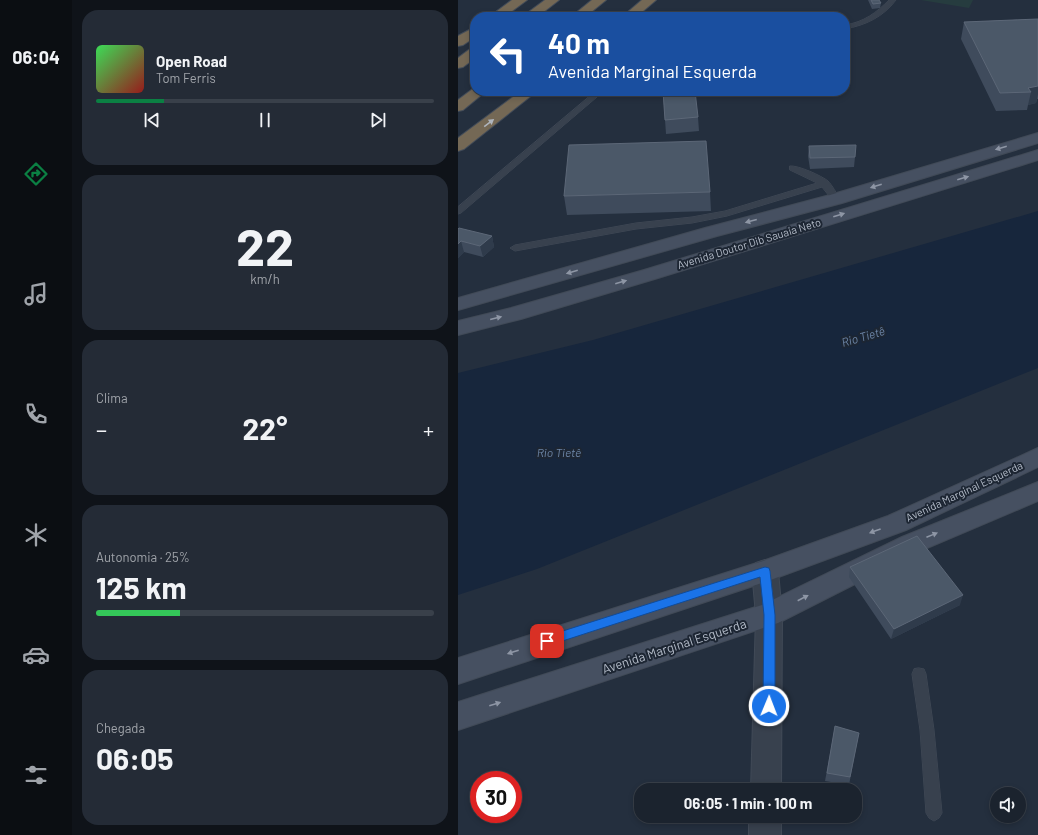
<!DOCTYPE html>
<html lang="pt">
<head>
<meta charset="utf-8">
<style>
  :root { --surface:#1b232e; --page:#242b36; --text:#f1f3f6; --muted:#a0a4aa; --line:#39404a; --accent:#0b8043 }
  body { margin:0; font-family:Barlow,sans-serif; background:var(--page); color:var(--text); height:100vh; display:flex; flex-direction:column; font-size:15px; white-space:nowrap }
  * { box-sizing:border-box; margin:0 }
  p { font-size:13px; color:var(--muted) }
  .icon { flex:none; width:22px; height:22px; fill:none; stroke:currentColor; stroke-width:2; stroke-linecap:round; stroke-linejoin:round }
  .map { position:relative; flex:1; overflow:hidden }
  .panel { display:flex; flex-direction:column; gap:10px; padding:10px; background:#0f1319; width:386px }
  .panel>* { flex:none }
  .hud { position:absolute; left:12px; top:12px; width:380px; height:84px; border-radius:16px; box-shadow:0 2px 6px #0003,0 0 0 1px var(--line); background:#1a4fa0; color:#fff; overflow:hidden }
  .buttons { position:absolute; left:532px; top:787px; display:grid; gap:8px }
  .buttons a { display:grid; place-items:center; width:36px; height:36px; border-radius:50%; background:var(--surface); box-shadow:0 2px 6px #0003,0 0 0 1px var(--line); font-size:20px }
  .speed { position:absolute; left:12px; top:771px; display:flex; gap:8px; font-size:20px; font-weight:700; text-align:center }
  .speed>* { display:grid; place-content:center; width:52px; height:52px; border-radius:50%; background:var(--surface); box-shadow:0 2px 6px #0003,0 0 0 1px var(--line); line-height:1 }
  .speed .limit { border:6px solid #d22; background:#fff; color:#111 }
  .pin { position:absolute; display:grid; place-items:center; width:34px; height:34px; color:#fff; margin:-17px; border-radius:8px; box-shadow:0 2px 6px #0006 }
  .me { position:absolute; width:44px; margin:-22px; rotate:1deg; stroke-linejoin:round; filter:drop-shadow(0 0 3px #0008) }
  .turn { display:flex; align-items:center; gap:14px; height:84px; padding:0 12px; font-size:18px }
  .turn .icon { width:52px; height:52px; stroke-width:2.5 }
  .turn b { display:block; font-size:28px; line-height:34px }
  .big { font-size:30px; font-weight:700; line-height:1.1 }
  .panel .widget { flex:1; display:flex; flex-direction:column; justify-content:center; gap:6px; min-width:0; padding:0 14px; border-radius:16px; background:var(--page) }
  .panel .dial { align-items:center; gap:0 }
  .dial b { font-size:52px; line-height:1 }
  .song { display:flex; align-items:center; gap:12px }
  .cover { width:48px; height:48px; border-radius:6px; background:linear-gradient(135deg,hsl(130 70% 55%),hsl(0 70% 35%)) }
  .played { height:4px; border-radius:2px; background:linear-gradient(90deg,var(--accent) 20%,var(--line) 20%) }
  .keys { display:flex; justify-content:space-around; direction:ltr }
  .heat { display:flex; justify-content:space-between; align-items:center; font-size:22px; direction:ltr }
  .charge { height:6px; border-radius:3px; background:linear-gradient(90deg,#34c759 25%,var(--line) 0) }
  .trip { position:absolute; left:176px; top:783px; width:228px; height:40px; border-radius:16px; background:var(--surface); box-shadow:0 2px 6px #0003,0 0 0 1px var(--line); font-weight:700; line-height:40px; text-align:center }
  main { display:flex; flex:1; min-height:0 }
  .tab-bar { display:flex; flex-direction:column; width:72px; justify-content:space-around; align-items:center; background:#0b0e12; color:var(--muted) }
  .tab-bar .icon { width:28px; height:28px }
  .tab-bar .on { color:var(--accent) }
  .tab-bar b { font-size:18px; color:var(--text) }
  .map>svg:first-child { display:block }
  .green { fill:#263c3f }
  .water { fill:#17263c }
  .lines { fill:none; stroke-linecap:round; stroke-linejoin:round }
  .service-casing { stroke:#414a57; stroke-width:1 }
  .minor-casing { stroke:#414a57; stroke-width:2 }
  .secondary-casing { stroke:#414a57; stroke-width:2 }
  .motorway-casing { stroke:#434c59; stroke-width:2 }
  .service { fill:#38414e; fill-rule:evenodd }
  .minor { fill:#38414e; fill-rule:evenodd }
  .secondary { fill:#465061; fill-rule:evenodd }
  .motorway { fill:#746855; fill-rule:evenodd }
  .wall { fill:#3f4b5c }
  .shaded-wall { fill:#2f3b4b }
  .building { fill:#4b5868; stroke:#5c6777 }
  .oneway { fill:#aeb4bd }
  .oneway2 { fill:#8e96a5 }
  .route { fill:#1a73e8; stroke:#114b97 }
  .labels { text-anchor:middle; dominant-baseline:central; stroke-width:4; stroke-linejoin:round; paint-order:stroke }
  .street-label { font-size:11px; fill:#b4bcc9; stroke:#1d2633 }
  .water-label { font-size:12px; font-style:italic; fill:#6d86a8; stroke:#1d2633 }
  .near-street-label { font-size:13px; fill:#b4bcc9; stroke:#1d2633 }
</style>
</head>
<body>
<main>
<nav class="tab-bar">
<b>06:04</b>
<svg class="icon on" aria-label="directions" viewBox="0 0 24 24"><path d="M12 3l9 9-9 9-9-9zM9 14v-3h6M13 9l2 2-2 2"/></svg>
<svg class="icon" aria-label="music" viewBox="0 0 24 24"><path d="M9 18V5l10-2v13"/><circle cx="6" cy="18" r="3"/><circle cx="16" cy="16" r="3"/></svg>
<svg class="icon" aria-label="phone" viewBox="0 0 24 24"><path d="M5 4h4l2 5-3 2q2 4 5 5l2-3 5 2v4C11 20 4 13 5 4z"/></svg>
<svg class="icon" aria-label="climate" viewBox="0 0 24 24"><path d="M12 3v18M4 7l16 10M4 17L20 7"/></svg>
<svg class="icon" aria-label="car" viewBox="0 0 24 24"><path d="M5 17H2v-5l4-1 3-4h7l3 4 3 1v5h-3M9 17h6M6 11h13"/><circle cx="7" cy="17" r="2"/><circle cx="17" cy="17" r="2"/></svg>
<svg class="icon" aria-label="filters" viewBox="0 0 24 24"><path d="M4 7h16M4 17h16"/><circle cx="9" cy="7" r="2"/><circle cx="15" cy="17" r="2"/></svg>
</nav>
<section class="panel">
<div class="widget">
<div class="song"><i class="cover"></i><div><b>Open Road</b><p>Tom Ferris</p></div></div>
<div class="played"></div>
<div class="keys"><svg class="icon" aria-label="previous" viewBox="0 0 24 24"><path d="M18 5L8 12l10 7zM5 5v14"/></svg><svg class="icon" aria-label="pause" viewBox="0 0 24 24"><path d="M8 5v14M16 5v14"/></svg><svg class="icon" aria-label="next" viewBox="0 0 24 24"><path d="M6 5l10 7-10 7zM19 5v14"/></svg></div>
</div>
<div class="widget dial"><b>22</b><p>km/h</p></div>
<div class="widget"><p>Clima</p>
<div class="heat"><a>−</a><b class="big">22°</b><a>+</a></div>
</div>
<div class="widget"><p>Autonomia · 25%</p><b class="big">125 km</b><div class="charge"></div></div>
<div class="widget"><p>Chegada</p><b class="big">06:05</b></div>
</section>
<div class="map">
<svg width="580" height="835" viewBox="0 0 580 835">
  <rect width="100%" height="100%" fill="#242f3e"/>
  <!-- green -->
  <path class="green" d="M 463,0 L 515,0 L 511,8 Z"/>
  <!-- water -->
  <path class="water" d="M 580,211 L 580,368 L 79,569 L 0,595 L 0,373 L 135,340 Z"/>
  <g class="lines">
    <defs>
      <path id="service" d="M 431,0 L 438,0 C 425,17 408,25 387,29 L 387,25 C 406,22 418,13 431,0 Z
        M 138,91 L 146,91 L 3,213 L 0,214 L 0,207 Z
        M 332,166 C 340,165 364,176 370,181 C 374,185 379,194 382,199 L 381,201 L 375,201 L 364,187 L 269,216 L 234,223 L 178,229 L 57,251 L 52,248 L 57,245 L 178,223 L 234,217 L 267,211 L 359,183 L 332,170 Z
        M 461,668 L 466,669 L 468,674 L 476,730 L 484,813 L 481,818 L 476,821 L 471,818 L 468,813 L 462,730 L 454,674 L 456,669 Z"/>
      <path id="minor" d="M 307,560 L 316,563 L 320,571 L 324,615 L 323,790 L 293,790 L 298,615 L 294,571 L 298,563 Z
        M 291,816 L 323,816 L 323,835 L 291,835 Z"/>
      <path id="secondary" d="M 580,133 L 580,143 L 384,203 L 259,236 L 0,310 L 0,298 L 247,228 L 372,195 Z
        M 580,150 L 580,160 L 200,278 L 63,319 L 0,335 L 0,321 L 53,308 L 186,270 Z
        M 580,448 L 580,467 L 448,530 L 307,582 L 0,684 L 0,658 L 305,561 L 430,516 Z
        M 580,482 L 580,501 L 462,551 L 320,623 L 0,730 L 0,702 L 304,605 L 444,537 Z"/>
      <path id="motorway" d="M 54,0 L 69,0 L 46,17 L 31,17 Z
        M 87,0 L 101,0 L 79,17 L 64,17 Z
        M 134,0 L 148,0 L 127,17 L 113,17 Z
        M 184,0 L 198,0 L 178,17 L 164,17 Z
        M 17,27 L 17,37 L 5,45 L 0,46 L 0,36 Z
        M 17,48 L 17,58 L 5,67 L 0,68 L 0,58 L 12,49 Z
        M 16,88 L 17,91 L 28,91 L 5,110 L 0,111 L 0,100 Z
        M 63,91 L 79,91 L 6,149 L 0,151 L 0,138 Z"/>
    </defs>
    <!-- service casing -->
    <use href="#service" class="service-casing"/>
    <!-- minor casing -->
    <use href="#minor" class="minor-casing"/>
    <!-- secondary casing -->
    <use href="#secondary" class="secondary-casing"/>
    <!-- motorway casing -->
    <use href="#motorway" class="motorway-casing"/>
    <!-- service -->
    <use href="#service" class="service"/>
    <!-- minor -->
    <use href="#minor" class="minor"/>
    <!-- secondary -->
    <use href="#secondary" class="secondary"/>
    <!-- motorway -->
    <use href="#motorway" class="motorway"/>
  </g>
  <!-- wall -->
  <path class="wall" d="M 410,0 L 421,0 L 423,3 L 422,8 L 414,9 Z
    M 580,19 L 580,99 L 579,99 L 578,103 L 570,105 L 569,110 L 538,111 L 503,39 L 506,22 Z
    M 205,91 L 240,117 L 241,131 L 208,134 Z
    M 250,91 L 356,91 L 251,95 Z
    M 351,146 L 397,157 L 396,167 L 352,169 L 350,156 Z
    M 252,192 L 253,211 L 109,215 L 106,196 Z
    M 0,229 L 34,236 L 36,247 L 25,257 L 6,252 L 0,258 Z
    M 392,567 L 502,605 L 433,639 L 391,577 Z
    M 377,726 L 401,733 L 391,785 L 367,781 Z"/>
  <!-- shaded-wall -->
  <path class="shaded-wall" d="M 580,86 L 580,94 L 578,103 L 570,105 L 573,92 L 570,88 Z
    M 34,236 L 36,247 L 25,257 L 22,246 Z
    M 3,241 L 6,252 L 0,258 L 0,244 Z
    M 505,595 L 502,605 L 433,639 L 436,629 Z"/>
  <!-- building -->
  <path class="building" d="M 413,0 L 421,0 L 423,3 L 415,4 Z
    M 580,19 L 580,86 L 570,88 L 573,92 L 542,93 L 506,22 Z
    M 205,91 L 237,91 L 240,117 L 207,120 Z
    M 248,141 L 252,192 L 106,196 L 111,145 Z
    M 398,145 L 397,157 L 352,158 L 351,146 Z
    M 1,228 L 34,236 L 22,246 L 3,241 L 0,244 L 0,229 Z
    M 459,536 L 505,595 L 436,629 L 392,567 Z
    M 377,726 L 401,733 L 392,777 L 369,773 Z"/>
  <!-- one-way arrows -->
  <defs><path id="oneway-solid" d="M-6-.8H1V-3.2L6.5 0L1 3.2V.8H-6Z"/></defs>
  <use class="oneway" href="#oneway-solid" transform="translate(31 123) rotate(-37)"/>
  <g class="oneway2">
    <use href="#oneway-solid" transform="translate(543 148) rotate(164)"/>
    <use href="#oneway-solid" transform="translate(505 178) rotate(-16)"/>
    <use href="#oneway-solid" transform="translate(418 186) rotate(163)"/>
    <use href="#oneway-solid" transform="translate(381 215) rotate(-17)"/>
    <use href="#oneway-solid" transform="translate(293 221) rotate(165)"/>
    <use href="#oneway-solid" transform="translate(114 272) rotate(164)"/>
    <use href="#oneway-solid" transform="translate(163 282) rotate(-16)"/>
    <use href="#oneway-solid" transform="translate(38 318) rotate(-14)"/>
    <use href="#oneway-solid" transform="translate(417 531) rotate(160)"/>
    <use href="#oneway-solid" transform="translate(474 535) rotate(-22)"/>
    <use href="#oneway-solid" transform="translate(345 598) rotate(-27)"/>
    <use href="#oneway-solid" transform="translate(55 652) rotate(162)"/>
    <use href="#oneway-solid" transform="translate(37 704) rotate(-18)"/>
  </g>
  <!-- route -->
  <path class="route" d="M 307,567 L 311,568 L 312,571 L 317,615 L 317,706 L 315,710 L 311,711 L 306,710 L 305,706 L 306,615 L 302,577 L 89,646 L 85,645 L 84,641 L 85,638 L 89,636 Z"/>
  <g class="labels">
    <!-- street labels -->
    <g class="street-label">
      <text transform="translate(291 243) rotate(-17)">Avenida Doutor Dib Sauaia Neto</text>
      <text transform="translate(506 491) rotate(-25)">Avenida Marginal Esquerda</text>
    </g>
    <!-- water labels -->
    <g class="water-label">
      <text transform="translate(405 336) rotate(-16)">Rio Tietê</text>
      <text x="101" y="452">Rio Tietê</text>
    </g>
    <!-- near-street labels -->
    <g class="near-street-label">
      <text transform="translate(216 646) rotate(-18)">Avenida Marginal Esquerda</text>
    </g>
  </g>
</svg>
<div class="buttons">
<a><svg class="icon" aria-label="sound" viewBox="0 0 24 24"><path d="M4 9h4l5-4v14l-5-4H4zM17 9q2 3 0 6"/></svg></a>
</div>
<div class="speed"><div class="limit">30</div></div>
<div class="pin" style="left:89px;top:641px;background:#d93025"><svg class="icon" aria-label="arrive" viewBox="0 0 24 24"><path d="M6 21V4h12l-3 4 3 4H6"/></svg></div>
<svg class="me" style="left:311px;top:706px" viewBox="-20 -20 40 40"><circle r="17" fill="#1a73e8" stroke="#fff" stroke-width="3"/><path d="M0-11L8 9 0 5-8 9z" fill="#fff"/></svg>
<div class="trip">06:05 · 1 min · 100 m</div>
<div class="hud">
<div class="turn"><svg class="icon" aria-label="left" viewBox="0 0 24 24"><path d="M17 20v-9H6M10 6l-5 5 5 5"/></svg><div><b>40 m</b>Avenida Marginal Esquerda</div></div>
</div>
</div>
</main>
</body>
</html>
